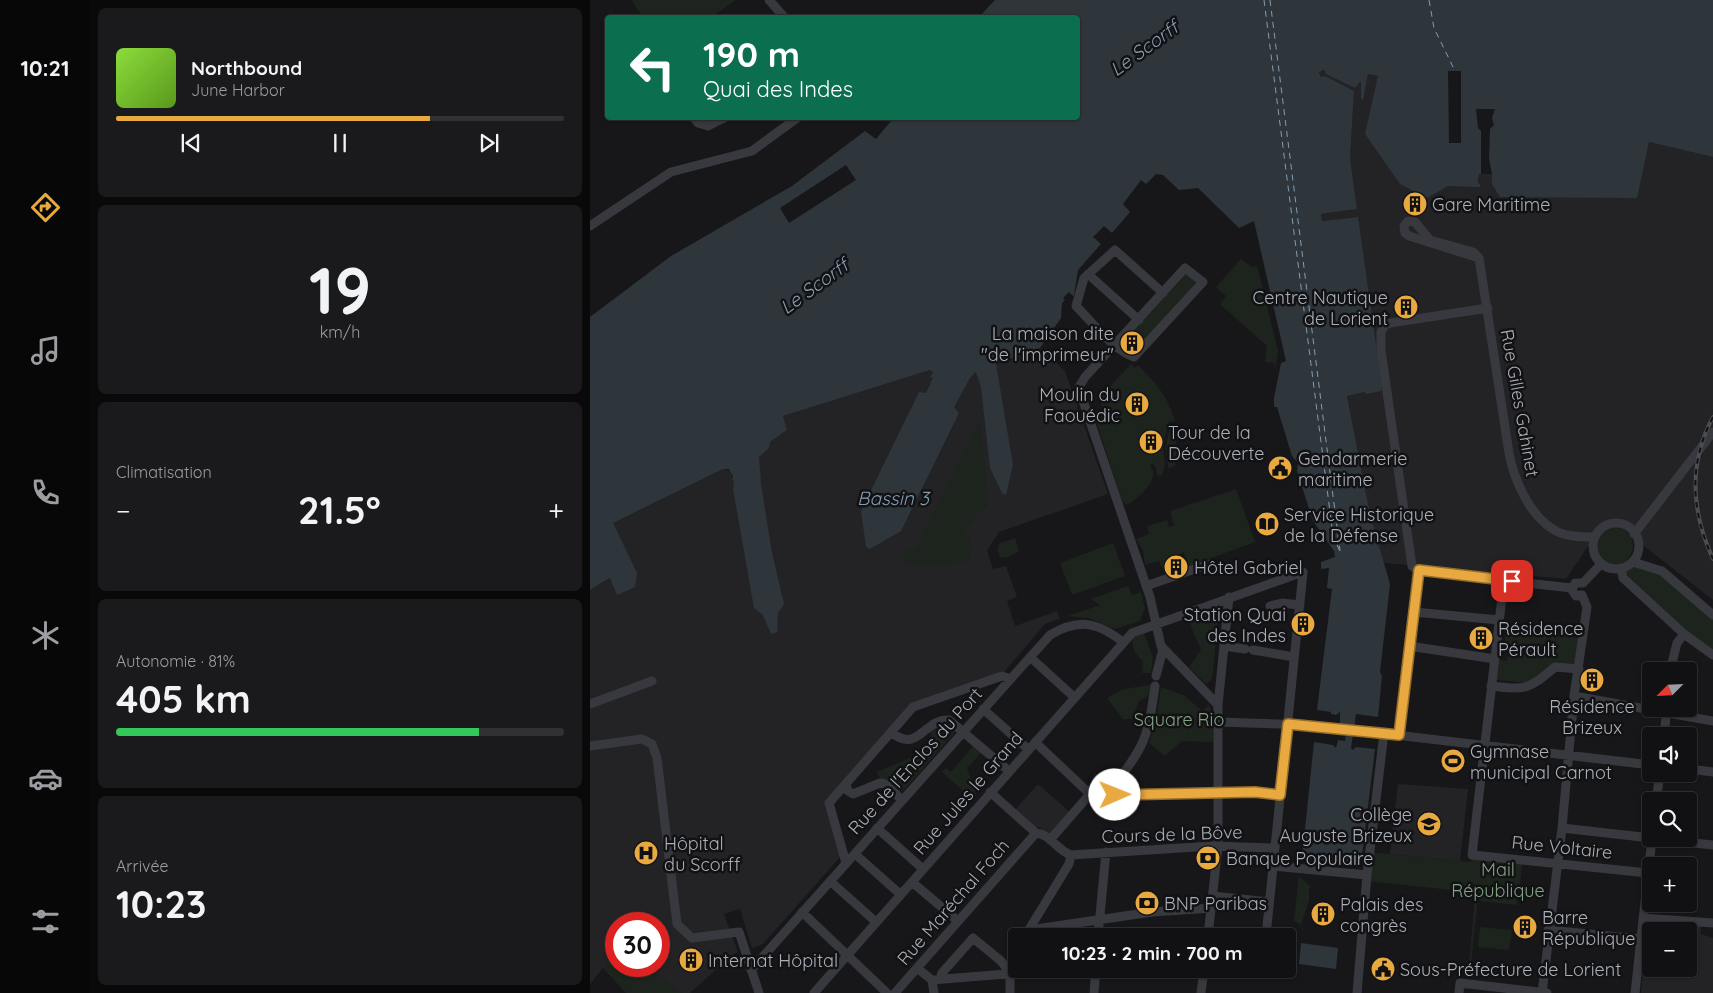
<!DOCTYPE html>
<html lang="fr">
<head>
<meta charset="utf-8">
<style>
  :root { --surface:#111113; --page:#1a1a1c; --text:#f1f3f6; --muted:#9c9da0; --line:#303133; --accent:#e8a941 }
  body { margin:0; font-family:Quicksand,sans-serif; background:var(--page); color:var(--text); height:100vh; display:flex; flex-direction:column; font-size:19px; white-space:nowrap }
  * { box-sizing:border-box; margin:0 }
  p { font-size:16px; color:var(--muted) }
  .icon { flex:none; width:28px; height:28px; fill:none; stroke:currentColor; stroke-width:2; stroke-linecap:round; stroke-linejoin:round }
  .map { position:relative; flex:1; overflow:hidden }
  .side { display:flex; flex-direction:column; gap:8px; padding:8px; background:#09090a; width:500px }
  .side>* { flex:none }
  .top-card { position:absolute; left:15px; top:15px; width:475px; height:105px; border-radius:5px; box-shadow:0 1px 4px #0004,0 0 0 1px var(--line); background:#0b6e4f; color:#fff; overflow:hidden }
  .needle { width:32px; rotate:246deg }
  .tools { position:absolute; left:1052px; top:662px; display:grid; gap:10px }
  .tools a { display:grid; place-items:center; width:55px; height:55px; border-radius:5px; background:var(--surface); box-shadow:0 1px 4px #0004,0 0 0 1px var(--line); font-size:25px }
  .speed { position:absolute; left:15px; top:912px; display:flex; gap:10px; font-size:25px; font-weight:700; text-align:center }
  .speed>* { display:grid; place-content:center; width:65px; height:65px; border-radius:50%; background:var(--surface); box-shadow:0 1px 4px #0004,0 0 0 1px var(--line); line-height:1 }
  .speed .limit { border:8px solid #d22; background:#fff; color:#111 }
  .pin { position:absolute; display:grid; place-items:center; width:42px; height:42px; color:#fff; margin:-21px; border-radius:10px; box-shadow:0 2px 8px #0006 }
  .me { position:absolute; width:55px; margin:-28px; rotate:89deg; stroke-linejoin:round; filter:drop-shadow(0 0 4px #0008) }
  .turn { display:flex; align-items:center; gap:18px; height:105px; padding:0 15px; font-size:22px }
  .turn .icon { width:65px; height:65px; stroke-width:2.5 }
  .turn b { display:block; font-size:35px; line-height:42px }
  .big { font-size:38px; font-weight:700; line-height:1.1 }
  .side .tile { flex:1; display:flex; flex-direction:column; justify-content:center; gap:8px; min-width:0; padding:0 18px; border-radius:8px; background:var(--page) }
  .side .dial { align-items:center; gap:0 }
  .dial b { font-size:65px; line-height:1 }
  .song { display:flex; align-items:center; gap:15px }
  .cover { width:60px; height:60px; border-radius:8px; background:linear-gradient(135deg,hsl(90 70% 55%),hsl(90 70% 35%)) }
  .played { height:5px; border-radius:2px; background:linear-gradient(90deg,var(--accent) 70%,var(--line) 70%) }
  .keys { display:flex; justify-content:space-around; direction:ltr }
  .heat { display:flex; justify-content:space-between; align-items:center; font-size:28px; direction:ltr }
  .charge { height:8px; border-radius:4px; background:linear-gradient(90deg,#34c759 81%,var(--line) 0) }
  .trip { position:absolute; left:418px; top:928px; width:288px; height:50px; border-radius:5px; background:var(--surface); box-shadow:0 1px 4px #0004,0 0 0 1px var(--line); font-weight:700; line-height:50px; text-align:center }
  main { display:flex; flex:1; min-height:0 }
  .tab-bar { display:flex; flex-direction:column; width:90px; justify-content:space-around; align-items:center; background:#070708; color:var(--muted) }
  .tab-bar .icon { width:35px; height:35px }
  .tab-bar .selected { color:var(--accent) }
  .tab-bar b { font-size:22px; color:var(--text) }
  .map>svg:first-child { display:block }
  .built { fill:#232326; fill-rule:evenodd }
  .green { fill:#1d241e }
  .water { fill:#2e363c }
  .pier { fill:#171719 }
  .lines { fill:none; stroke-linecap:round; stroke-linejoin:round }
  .ferry { stroke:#839db1; stroke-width:1; stroke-dasharray:6 5; stroke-linecap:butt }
  .minor { stroke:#38393e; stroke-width:9 }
  .rail-casing { stroke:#4b4d53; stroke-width:4 }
  .rail { stroke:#121214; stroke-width:2; stroke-dasharray:5.5; stroke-linecap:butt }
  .route-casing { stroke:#976e2a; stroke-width:12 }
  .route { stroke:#e8a941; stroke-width:9 }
  .labels { text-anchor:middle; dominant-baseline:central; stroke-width:5; stroke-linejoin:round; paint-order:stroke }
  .poi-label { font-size:18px; fill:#aaafb8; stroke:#121214; text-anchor:start }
  .street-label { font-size:18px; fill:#aaafb8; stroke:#121214 }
  .park-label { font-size:18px; fill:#82a283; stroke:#121214 }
  .water-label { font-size:19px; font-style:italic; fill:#839db1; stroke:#121214 }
</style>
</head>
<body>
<main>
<nav class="tab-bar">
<b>10:21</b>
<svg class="icon selected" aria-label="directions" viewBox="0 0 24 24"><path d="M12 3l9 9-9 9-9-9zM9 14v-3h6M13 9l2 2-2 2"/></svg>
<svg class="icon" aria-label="music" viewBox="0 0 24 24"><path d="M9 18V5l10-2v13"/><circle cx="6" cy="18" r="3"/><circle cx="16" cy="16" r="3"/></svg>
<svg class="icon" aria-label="phone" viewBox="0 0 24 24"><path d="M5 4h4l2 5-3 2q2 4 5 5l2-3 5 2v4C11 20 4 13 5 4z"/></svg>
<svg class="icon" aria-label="climate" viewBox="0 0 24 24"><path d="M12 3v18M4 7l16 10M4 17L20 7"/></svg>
<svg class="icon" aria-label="car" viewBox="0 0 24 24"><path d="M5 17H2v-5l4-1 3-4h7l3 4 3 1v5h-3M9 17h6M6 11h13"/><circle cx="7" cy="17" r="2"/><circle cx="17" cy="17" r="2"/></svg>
<svg class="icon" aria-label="filters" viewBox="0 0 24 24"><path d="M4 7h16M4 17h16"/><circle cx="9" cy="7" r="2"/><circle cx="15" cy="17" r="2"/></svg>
</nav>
<section class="side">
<div class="tile">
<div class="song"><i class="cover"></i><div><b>Northbound</b><p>June Harbor</p></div></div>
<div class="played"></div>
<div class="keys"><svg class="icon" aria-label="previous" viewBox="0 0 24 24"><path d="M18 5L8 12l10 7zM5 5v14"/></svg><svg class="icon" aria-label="pause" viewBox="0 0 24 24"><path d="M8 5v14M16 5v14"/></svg><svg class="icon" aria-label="next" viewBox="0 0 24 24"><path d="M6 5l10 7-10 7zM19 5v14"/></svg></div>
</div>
<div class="tile dial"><b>19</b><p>km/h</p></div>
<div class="tile"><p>Climatisation</p>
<div class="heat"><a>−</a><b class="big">21.5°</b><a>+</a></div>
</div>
<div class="tile"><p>Autonomie · 81%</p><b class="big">405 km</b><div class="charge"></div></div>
<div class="tile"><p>Arrivée</p><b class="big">10:23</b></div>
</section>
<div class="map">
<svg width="1123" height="993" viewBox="0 0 1123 993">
  <rect width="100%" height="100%" fill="#171719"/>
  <!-- built -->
  <path class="built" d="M 731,70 L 765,88 L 771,81 L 772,100 L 778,74 L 788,76 L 858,186 L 891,186 L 888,180 L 889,174 L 1059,142 L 1123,157 L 1123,600 L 1054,546 L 1037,527 L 1026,523 L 1016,525 L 1007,533 L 976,579 L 794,563 L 780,514 L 757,396 L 791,389 L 767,217 L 732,221 L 731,214 L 767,209 L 760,158 L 764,91 L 731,77 L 729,74 Z
    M 450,348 L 475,371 L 518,494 L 409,532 L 397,550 L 403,569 L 416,566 L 427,597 L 417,601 L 425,626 L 467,611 L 470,619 L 455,624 L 414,672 L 321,704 L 235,802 L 251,856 L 173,944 L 162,948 L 150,909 L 134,914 L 148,952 L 141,956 L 100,993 L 44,993 L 13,968 L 0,984 L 0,590 L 21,578 L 27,594 L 23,523 L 133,469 L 142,471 L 142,479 L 170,474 L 168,461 L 171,453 L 180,442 L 197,430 L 193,416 L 340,370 L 343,372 L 340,377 L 380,378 L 386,372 ZM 26,924 L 69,924 L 69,966 L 26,966 Z
    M 448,784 L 482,814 L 460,836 L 449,827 L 445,828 L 424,811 Z
    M 808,784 L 878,789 L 870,861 L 800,854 Z
    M 1058,922 L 1111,926 L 1111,934 L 1123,938 L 1123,993 L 1051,993 ZM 1061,931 L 1099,931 L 1099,969 L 1061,969 Z"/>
  <!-- green -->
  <path class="green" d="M 41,0 L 146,0 L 121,17 L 53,17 Z
    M 651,259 L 662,267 L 667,266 L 688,351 L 685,369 L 684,363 L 675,362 L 677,346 L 630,304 L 636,296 L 626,287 Z
    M 596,272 L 609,283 L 553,343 L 541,332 Z
    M 541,364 L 545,368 L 548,365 C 567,384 577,395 585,421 L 579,422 C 577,429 574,438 573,446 C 573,458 579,465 570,477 L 567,474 L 566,467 L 562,463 L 560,466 C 572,477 548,500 536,505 L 532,500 L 505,418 L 513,414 L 510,397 Z
    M 391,424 L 398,507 C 389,510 385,516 381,525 L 375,527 C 379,542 385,543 378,561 L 356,565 L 314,564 L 312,559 L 316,550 L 324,551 L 387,425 Z
    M 584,424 L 587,452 L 585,466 L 578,468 L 576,448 L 580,425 Z
    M 646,489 L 665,542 L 599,566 L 594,552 L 589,554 L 591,562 L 572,568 L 569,561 L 555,565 L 553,551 L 546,539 L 559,534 L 557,526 L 577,520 L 579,527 L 584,525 L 580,511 Z
    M1005 546a19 19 0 1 1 38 0a19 19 0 1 1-38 0Z
    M 425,538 L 429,551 L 416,558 L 410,557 L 407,550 L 410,543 Z
    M 523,543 L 535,576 L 482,595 L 470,563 Z
    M 1043,562 L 1072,571 L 1123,615 L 1123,655 L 1033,578 L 1031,569 Z
    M 538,586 L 542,595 L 551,592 L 555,608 L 550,621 L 525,629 L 498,618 L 478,616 L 510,605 L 501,599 Z
    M 629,611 L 622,679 L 616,684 L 599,667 L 611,650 L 599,622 Z
    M 916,626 L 988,638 L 984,666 L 962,665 L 940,683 L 907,680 L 909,660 L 917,661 L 918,649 L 914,648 Z
    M 554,633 L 563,657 L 561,673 L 552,673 L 553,661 C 546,656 541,647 543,638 Z
    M 560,685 L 559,695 L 549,701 L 542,719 L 533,719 L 517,698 L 534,689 Z
    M 571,687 L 595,696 L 612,711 L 619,705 L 623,716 L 623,742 L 592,741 L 575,756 L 559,743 L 566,720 Z
    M 356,723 L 365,732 L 314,790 L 309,792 L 291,781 L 287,772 L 346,747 L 340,732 L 350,724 Z
    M 383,746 L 391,753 L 377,768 L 386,795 L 382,799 L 352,772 L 356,768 L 361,772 Z
    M 780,852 L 881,862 L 882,855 L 933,859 L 927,905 L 889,901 L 890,893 L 776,881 Z
    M 709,876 L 721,887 L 719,888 L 719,900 L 711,925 L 704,921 Z
    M 885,897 L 888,897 L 880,974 L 878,975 Z
    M 890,927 L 922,930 L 919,950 L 888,947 Z
    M 26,951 L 26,966 L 63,966 L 61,969 L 92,993 L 36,993 L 13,968 Z"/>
  <!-- water -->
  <path class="water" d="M 405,0 L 1123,0 L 1123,157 L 1059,142 L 1047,198 L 910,197 L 902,184 L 902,174 L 889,174 L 888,181 L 891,187 L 858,186 L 837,198 L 810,184 L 775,134 L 788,76 L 778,74 L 773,100 L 771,99 L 771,81 L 765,88 L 736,74 L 734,70 L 729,72 L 731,77 L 735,76 L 764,91 L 760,158 L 767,209 L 731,214 L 732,221 L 768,217 L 792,388 L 791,391 L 776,394 L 775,392 L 757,396 L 780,514 L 800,584 L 790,672 L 792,676 L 788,717 L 766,714 L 761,748 L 763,750 L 766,747 L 785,749 L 771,864 L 712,858 L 724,742 L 743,745 L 746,748 L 748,740 L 755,741 L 757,725 L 750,724 L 750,712 L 746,715 L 741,714 L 741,712 L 727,710 L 742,589 L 737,588 L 739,568 L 731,569 L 731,562 L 745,557 L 744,551 L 723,521 L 707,471 L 708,463 L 702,456 L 687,407 L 684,407 L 684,398 L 691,363 L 696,361 L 664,221 L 649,228 L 608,188 L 589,190 L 573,175 L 566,174 L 556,184 L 551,180 L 533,204 L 540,212 L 522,233 L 514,226 L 503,237 L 511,244 L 488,270 L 484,295 L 483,296 L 479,292 L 473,298 L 475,300 L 472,303 L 471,318 L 450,348 L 406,364 L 423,465 L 416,495 L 412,493 L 400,468 L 391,387 L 386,372 L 380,378 L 364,407 L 369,413 L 311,531 L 280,549 L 276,547 L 271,511 L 329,392 L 336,393 L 343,378 L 340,377 L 343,372 L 340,370 L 193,416 L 197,430 L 180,442 L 179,448 L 169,457 L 171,484 L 182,553 L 194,604 L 188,613 L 187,632 L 181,634 L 173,615 L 164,608 L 143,489 L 144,481 L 142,480 L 143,476 L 139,469 L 133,469 L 23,523 L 47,573 L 45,587 L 27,595 L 20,578 L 0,590 L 0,317 L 81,256 L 202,186 L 275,131 L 286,139 L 301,121 L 297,118 L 488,118 L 488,18 L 389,17 Z
    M 711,943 L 748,948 L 746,969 L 709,964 Z"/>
  <!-- pier -->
  <path class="pier" d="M 858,71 L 871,71 L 871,143 L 859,143 Z
    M 886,109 L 905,109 L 902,118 L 904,125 L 900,129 L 899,158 L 902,174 L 891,174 L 891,131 L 888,128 Z
    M 256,165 L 266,180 L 199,223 L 190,208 Z"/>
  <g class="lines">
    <!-- ferry -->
    <path class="ferry" d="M 674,0 L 743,535 L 751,554
      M 680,0 L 750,551
      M 839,0 L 844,28 L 865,71"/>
    <!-- minor -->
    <path class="minor" d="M 179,0 L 195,18
      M 104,118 L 108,123 L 118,126 L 134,118
      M 0,226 L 81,172 L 162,151 L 207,118
      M 889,258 L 819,236 L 815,233 L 814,226 L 818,221 L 825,222 L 840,240 L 883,252 L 889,258 L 919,453 C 924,480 940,517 966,531 C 978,537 991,537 1004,537
      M 498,274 L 549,320
      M 573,293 L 525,250 L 494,278 L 486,306 C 503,323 522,349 544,357 L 613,282 L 595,268 L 495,377 L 489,387 L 490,392 L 560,597 L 571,646 L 628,705
      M 898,308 L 800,323 L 795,325 L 791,332 L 791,350 L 822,566 L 829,571 L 982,588
      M1003 546a23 23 0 1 1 46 0a23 23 0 1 1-46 0Z
      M 1044,534 L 1123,432
      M 1043,562 L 1072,571 L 1123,615
      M 1031,569 L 1033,578 L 1094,634 L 1123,655
      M 914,580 L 882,855 L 1058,873
      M 993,583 L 1011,564
      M 556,586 L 619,564
      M 992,595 L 986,596 L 982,590 L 985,583 L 993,583
      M 680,606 L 692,603 L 710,605
      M 824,612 L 909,620
      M 634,646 L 655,649
      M 819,646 L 905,659
      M 663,650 L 704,657
      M 440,657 L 484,697
      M 1080,671 L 1087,643 L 1094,634
      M 566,676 L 573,649
      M 901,686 C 936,690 938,690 965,667 L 989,669
      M 984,696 L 1123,721
      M 0,704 L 62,681
      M 393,709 L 438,749
      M 629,722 L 720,725 L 1061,765
      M 301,732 C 328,755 334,718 359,720 L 419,771
      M 809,735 L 829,571
      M 1074,736 L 1076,717 L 1074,709
      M 445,742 L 500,794
      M 0,746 L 52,739 L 62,744 L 67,758 L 87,924 L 102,938 L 149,932 L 169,993
      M 1099,769 L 1123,772
      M 256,784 L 258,791 L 263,794 L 290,783 L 295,784 L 312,800
      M 400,792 L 446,833 C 460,834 468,851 481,855 L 622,846 L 685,848
      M 500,794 L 506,796 L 665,792 L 690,795
      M 525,795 L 524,785 C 556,746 558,735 565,686
      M 1066,801 L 1070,774
      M 287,828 L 333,869
      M 972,828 L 1061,838
      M 1066,839 L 1123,845
      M 460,840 L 500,794
      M 265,854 L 310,894
      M 256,863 L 239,803 L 323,707 L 412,676 L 421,679
      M 683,866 L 777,875
      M 240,881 L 286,922
      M 322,882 L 368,921
      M 623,896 L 679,902
      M 212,912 L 297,993
      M 1053,918 L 1123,923
      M 439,930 L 562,912 L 622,908
      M 958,930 L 1051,939
      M 435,936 L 479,864 L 481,855
      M 508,936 L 516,852
      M 618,936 L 628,846 L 628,705 L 639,597
      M 327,968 L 342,980 L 476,969
      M 161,970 L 460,635 C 489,618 507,622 533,642
      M 350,979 L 352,973 L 383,938 L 411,961 L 420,973
      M 342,980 L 344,993
      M 224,993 L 542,633 L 713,572 L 676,936
      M 305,993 L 446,833
      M 420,993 L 420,973 L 426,954
      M 504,993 L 506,969
      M 611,993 L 614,969
      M 767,993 L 777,875 L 794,733
      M 869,993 L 870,983 L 957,993
      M 952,993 L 972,828 L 984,696 L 997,607 L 992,595
      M 1045,993 L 1062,839"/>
    <defs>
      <path id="rail" d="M 1123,417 C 1098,464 1101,511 1123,559"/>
    </defs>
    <!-- rail casing -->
    <use href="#rail" class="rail-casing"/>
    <!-- rail -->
    <use href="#rail" class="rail"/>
  </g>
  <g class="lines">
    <defs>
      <path id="route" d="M 525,795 L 665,792 L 690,795 L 698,724 L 809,735 L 829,570 L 922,581"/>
    </defs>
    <!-- route casing -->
    <use href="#route" class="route-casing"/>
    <!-- route -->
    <use href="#route" class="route"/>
  </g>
  <!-- icons -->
  <defs>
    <symbol id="building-disc" viewBox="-11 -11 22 22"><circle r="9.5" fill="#e8a941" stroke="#121214"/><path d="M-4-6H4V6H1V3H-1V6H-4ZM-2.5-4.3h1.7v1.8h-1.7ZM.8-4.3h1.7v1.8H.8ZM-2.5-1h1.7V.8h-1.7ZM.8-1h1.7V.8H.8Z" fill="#111"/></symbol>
    <symbol id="civic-disc" viewBox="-11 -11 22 22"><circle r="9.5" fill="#e8a941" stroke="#121214"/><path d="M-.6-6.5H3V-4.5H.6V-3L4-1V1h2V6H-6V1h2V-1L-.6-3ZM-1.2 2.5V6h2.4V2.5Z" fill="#111"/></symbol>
    <symbol id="library-disc" viewBox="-11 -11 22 22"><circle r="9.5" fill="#e8a941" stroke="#121214"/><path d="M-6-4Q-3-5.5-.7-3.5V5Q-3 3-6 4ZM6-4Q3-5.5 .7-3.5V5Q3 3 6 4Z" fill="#111"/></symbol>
    <symbol id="stadium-disc" viewBox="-11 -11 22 22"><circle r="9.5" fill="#e8a941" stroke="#121214"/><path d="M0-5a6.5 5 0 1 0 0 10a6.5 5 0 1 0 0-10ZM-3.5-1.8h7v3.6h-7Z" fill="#111"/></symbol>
    <symbol id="school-disc" viewBox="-11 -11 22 22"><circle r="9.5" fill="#e8a941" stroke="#121214"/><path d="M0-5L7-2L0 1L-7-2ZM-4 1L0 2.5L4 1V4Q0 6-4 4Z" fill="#111"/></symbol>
    <symbol id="hospital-disc" viewBox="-11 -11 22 22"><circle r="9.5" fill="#e8a941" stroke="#121214"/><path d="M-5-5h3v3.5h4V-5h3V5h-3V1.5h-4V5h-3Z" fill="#111"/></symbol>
    <symbol id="bank-disc" viewBox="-11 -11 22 22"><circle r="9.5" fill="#e8a941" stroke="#121214"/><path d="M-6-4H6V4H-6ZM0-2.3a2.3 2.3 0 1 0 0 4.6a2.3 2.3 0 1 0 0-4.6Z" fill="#111"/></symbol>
  </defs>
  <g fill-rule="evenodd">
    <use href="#building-disc" x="811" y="190" width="28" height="28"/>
    <use href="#building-disc" x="802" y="293" width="28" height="28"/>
    <use href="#building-disc" x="528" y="329" width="28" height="28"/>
    <use href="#building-disc" x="533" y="390" width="28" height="28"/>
    <use href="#building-disc" x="547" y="428" width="28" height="28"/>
    <use href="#civic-disc" x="676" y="454" width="28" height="28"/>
    <use href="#library-disc" x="663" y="510" width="28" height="28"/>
    <use href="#building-disc" x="572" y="553" width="28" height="28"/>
    <use href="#building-disc" x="699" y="610" width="28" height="28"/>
    <use href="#building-disc" x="877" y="624" width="28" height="28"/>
    <use href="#building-disc" x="988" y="666" width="28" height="28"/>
    <use href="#stadium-disc" x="849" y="747" width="28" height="28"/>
    <use href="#school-disc" x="825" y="810" width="28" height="28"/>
    <use href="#hospital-disc" x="42" y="839" width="28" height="28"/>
    <use href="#bank-disc" x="604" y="844" width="28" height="28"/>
    <use href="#bank-disc" x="543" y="889" width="28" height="28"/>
    <use href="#building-disc" x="719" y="900" width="28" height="28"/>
    <use href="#building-disc" x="921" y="913" width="28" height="28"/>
    <use href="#building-disc" x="87" y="946" width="28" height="28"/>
    <use href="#civic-disc" x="779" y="955" width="28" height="28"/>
  </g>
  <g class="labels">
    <!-- poi labels -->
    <g class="poi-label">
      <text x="842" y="204">Gare Maritime</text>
      <text x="798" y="297" text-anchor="end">Centre Nautique<tspan x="798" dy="21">de Lorient</tspan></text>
      <text x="524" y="333" text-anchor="end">La maison dite<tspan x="524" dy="21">"de l'imprimeur"</tspan></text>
      <text x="530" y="394" text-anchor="end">Moulin du<tspan x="530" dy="21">Faouédic</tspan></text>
      <text x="578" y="432">Tour de la<tspan x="578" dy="21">Découverte</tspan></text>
      <text x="708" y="458">Gendarmerie<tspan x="708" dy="21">maritime</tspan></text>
      <text x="694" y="514">Service Historique<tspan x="694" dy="21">de la Défense</tspan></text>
      <text x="604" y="567">Hôtel Gabriel</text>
      <text x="696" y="614" text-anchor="end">Station Quai<tspan x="696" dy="21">des Indes</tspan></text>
      <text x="908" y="628">Résidence<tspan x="908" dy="21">Pérault</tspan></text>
      <text x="1002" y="706" text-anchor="middle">Résidence<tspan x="1002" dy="21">Brizeux</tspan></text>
      <text x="880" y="751">Gymnase<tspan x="880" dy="21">municipal Carnot</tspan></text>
      <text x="822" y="814" text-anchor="end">Collège<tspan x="822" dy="21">Auguste Brizeux</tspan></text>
      <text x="74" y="843">Hôpital<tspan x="74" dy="21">du Scorff</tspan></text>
      <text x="636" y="858">Banque Populaire</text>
      <text x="574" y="903">BNP Paribas</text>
      <text x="750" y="904">Palais des<tspan x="750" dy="21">congrès</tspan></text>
      <text x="952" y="917">Barre<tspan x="952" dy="21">République</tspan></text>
      <text x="118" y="960">Internat Hôpital</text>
      <text x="810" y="969">Sous-Préfecture de Lorient</text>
    </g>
    <!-- street labels -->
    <g class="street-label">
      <text transform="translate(930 403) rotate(80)">Rue Gilles Gahinet</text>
      <text transform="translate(325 761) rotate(-48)">Rue de l'Enclos du Port</text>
      <text transform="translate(378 793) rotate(-49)">Rue Jules le Grand</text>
      <text transform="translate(582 834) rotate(-2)">Cours de la Bôve</text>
      <text transform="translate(972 847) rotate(6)">Rue Voltaire</text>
      <text transform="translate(363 902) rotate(-49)">Rue Maréchal Foch</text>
    </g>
    <!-- park labels -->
    <g class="park-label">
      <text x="589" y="719">Square Rio</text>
      <text x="908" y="869">Mail<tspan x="908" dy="21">République</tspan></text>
    </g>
    <!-- water labels -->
    <g class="water-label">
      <text transform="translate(554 48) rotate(-36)">Le Scorff</text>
      <text transform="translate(224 286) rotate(-36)">Le Scorff</text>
      <text x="303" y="498">Bassin 3</text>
    </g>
  </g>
</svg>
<div class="tools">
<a><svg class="needle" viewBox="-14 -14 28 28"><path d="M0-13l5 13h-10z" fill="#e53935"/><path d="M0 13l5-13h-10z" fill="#9c9da0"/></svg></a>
<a><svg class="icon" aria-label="sound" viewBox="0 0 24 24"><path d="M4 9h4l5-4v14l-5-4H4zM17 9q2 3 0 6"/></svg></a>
<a><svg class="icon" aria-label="search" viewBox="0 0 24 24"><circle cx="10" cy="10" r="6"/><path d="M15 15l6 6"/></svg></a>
<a>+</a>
<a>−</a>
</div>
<div class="speed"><div class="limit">30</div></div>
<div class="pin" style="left:922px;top:581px;background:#d93025"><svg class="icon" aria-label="arrive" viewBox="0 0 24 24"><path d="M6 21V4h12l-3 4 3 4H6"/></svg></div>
<svg class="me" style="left:525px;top:795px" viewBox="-20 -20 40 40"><circle r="19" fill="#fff"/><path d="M0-13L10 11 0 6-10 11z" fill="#e8a941"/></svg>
<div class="trip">10:23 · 2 min · 700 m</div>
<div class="top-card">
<div class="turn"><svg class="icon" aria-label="left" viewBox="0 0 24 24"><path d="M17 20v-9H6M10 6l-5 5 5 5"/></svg><div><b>190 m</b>Quai des Indes</div></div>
</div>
</div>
</main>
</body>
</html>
